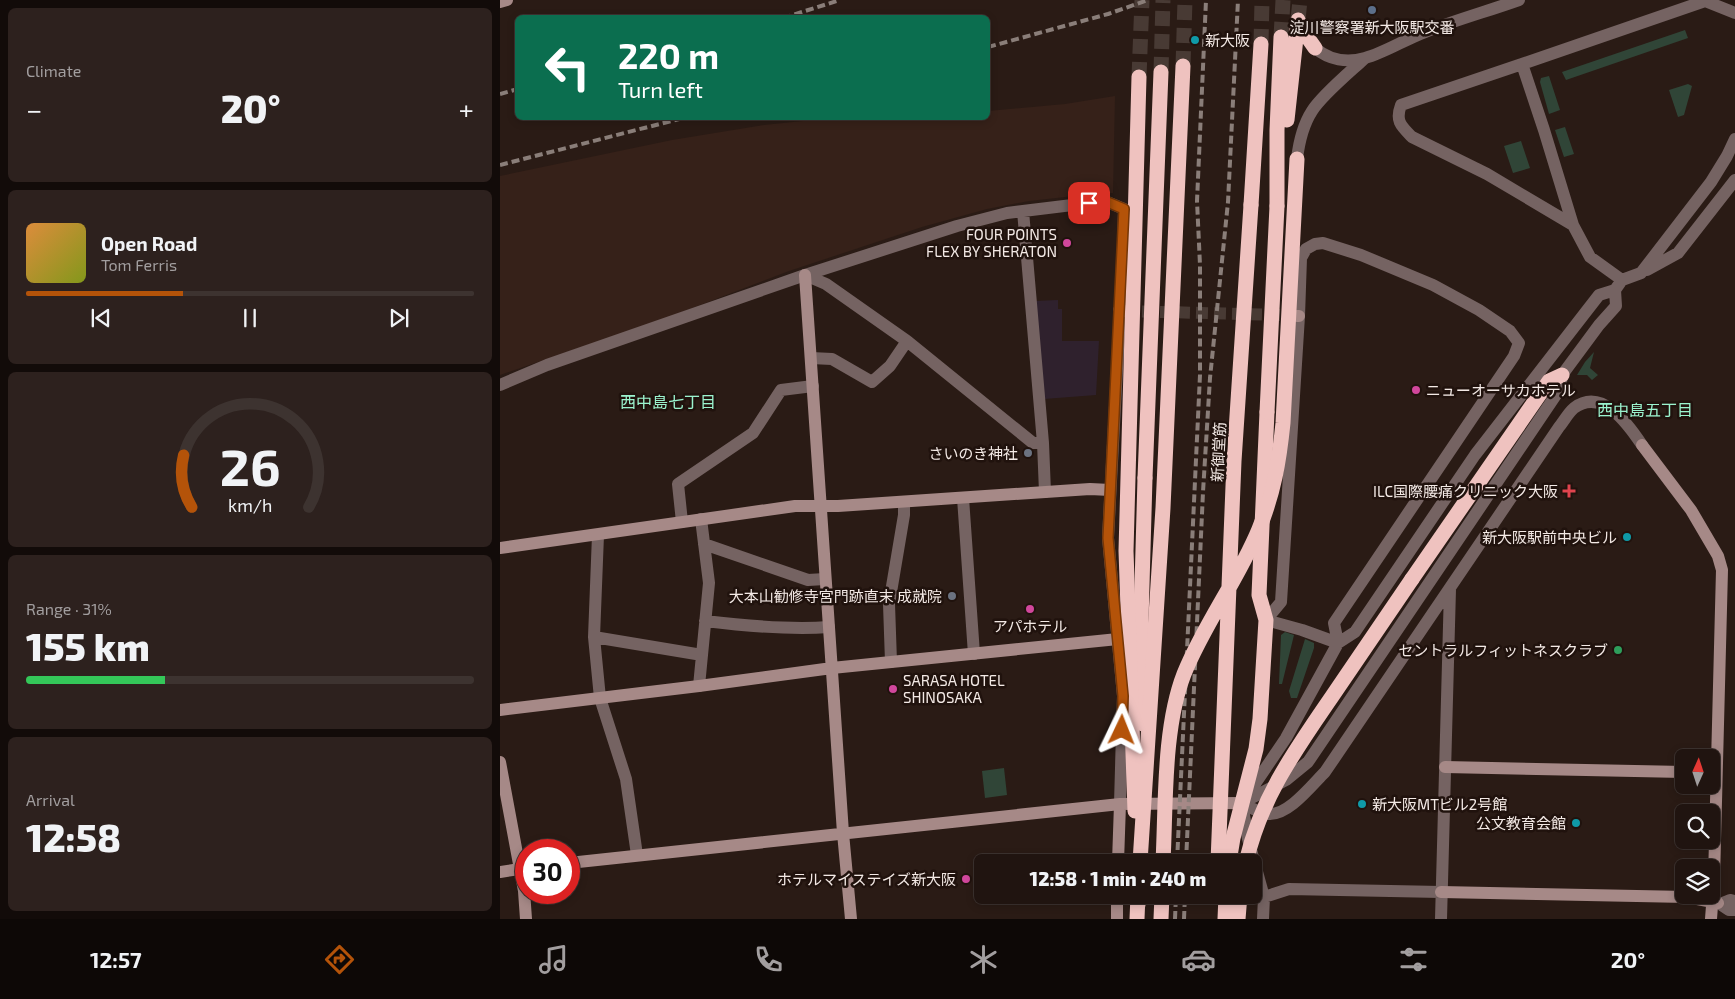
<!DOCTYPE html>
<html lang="en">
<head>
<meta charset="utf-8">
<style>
  :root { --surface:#201410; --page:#2d211e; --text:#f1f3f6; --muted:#a29e9f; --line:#3d3330; --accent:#b45309 }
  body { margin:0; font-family:"Exo 2","Noto Sans JP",sans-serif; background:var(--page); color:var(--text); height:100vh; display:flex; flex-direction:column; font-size:19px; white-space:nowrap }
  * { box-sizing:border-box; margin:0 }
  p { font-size:16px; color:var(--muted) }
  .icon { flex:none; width:28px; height:28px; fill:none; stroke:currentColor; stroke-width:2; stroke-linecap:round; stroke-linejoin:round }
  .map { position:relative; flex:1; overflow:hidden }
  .drawer { display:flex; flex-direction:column; gap:8px; padding:8px; background:#120b09; width:500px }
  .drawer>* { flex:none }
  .guide { position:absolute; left:15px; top:15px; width:475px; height:105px; border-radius:8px; box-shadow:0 2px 8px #0003,0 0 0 1px var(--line); background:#0b6e4f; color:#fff; overflow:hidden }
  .needle { width:32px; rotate:3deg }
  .controls { position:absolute; left:1175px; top:749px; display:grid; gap:10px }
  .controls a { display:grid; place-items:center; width:45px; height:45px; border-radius:8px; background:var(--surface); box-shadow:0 2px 8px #0003,0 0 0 1px var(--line); font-size:25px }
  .speed { position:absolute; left:15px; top:839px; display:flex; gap:10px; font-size:25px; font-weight:700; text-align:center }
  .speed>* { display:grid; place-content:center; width:65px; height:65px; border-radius:50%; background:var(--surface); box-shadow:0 2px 8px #0003,0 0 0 1px var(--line); line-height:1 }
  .speed .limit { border:8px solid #d22; background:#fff; color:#111 }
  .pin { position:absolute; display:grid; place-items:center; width:42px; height:42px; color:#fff; margin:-21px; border-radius:10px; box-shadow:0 2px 8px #0006 }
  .me { position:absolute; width:55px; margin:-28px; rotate:2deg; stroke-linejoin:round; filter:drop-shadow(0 0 4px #0008) }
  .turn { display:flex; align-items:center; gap:18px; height:105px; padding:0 20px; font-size:22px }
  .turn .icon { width:65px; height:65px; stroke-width:2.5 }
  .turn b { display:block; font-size:35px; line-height:42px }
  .big { font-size:38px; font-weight:800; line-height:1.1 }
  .drawer .card { flex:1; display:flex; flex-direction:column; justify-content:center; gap:8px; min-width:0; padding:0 18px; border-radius:8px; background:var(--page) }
  .drawer .dial { align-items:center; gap:0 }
  .dial svg { height:130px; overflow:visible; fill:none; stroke:var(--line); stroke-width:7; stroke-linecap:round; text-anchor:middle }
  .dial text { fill:var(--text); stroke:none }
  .song { display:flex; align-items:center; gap:15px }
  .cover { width:60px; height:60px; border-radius:8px; background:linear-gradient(135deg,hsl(30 70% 55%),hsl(70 70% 35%)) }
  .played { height:5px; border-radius:2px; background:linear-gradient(90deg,var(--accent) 35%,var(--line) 35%) }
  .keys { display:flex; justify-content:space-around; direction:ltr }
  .heat { display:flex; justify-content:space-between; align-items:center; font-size:28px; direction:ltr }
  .charge { height:8px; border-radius:4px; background:linear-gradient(90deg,#34c759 31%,var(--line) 0) }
  .trip { position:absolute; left:474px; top:854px; width:288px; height:50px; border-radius:8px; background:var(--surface); box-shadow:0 2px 8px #0003,0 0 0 1px var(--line); font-weight:800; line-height:50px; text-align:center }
  .tabs { display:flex; height:80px; justify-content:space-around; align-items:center; background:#0d0806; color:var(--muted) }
  .tabs .icon { width:35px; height:35px }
  .tabs .current { color:var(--accent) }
  .tabs b { font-size:22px; color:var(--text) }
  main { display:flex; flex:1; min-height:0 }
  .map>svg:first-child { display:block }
  .commercial { fill:#2f212d }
  .built { fill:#362119 }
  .green { fill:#304537 }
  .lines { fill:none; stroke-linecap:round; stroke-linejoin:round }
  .secondary-tunnel { stroke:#483a34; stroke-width:12; stroke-dasharray:12 6; stroke-linecap:butt }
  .highway-tunnel { stroke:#483a34; stroke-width:15; stroke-dasharray:15 8; stroke-linecap:butt }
  .street { stroke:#756362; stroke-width:12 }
  .secondary { stroke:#a68987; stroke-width:12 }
  .highway { stroke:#efc2bf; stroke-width:15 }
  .rail { stroke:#8a7e79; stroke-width:4; stroke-dasharray:8 4; stroke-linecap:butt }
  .highway-bridge { stroke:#efc2bf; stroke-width:15 }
  .route-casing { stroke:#753606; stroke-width:12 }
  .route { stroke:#b45309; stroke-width:9 }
  .service-dot { fill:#5c6f8a; stroke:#20120d; stroke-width:2 }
  .culture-dot { fill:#0f9aa8; stroke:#20120d; stroke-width:2 }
  .hotel-dot { fill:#d1479c; stroke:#20120d; stroke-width:2 }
  .worship-dot { fill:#6b7280; stroke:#20120d; stroke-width:2 }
  .health-dot { fill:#e0444e; stroke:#20120d; stroke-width:2 }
  .leisure-dot { fill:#2e9e5b; stroke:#20120d; stroke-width:2 }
  .labels { text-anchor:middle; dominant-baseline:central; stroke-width:5; stroke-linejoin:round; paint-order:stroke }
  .poi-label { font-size:15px; fill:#f3e9e5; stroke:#20120d; text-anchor:end }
  .street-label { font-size:15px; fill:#f3e9e5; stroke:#20120d }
  .neighbourhood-label { font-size:16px; fill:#9bf3ce; stroke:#20120d }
</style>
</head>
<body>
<main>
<section class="drawer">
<div class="card"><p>Climate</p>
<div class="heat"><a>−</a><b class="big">20°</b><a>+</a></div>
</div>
<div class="card">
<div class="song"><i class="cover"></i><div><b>Open Road</b><p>Tom Ferris</p></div></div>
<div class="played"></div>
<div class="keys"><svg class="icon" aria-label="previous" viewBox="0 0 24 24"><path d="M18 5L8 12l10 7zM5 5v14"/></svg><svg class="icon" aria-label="pause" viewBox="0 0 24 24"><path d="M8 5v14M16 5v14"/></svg><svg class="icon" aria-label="next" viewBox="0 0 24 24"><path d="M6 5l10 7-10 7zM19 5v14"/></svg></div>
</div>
<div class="card dial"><svg viewBox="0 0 100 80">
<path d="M14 69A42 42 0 1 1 86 69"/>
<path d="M14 69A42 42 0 0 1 9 37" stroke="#b45309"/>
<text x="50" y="56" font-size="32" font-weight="700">26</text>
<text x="50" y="72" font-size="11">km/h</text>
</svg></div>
<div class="card"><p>Range · 31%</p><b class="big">155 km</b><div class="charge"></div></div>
<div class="card"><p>Arrival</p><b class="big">12:58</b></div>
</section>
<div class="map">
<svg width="1235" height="919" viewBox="0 0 1235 919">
  <rect width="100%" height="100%" fill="#2a1b15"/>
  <!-- commercial -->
  <path class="commercial" d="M 558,300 L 558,309 L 562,309 L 562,341 L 599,341 L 596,395 L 544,399 L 535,301 Z"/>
  <!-- built -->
  <path class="built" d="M 615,96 L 613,193 L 583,195 L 529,201 L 487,209 L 422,227 L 289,271 L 164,319 L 0,375 L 0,176 L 172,140 L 264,125 L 331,118 L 488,118 L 488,111 L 565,104 Z"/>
  <!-- green -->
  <path class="green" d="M 1185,30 L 1188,38 L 1066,80 L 1062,72 Z
    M 1049,76 L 1060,110 L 1049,114 L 1040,82 L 1041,78 Z
    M 1188,84 L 1192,86 L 1184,115 L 1178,117 L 1169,90 Z
    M 1065,127 L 1074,154 L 1064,157 L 1055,130 Z
    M 1021,141 L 1030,168 L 1013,173 L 1004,146 Z
    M 1094,352 L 1090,368 L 1098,375 L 1092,380 L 1087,375 L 1077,375 L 1085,362 Z
    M 785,632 L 794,635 L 782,684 L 779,684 L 781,635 Z
    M 805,639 L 814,643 L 814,648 L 797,698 L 791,698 L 789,691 Z
    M 504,768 L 507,795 L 485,798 L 482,771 Z"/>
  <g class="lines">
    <!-- secondary-tunnel -->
    <path class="secondary-tunnel" d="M 624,311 L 782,315"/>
    <!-- highway-tunnel -->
    <path class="highway-tunnel" d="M 798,20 L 800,0
      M 781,37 L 783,0
      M 761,44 L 762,0
      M 683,66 L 685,0
      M 661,72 L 663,0
      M 639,77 L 642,0"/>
    <!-- street -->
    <path class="street" d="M 815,48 C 829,60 847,63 865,58 C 884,53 906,39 925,32 C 956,20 988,11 1019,0
      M 1022,64 L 901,105 C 895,121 901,126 912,137 L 987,174 L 1073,225
      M 797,159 C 799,142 803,125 812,111 C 822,95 850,72 865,58
      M 523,211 L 543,443 L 545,492
      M 823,243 L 861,255 L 933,285 L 979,310 L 1010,331 L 1019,343 L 1014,356 L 834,623 L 838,643 L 802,630 L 766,620 L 781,602 L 799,316 L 801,258 L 806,249 L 815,244 Z
      M 1147,270 L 1178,253 L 1235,180
      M 305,275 L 326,284 L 407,341 L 533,443 L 543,443
      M 1122,280 L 1090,257 L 1073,225 L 1044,130 L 1022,64 L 1205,1 L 1235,13
      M 311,358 L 332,359 L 372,382 L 390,366 L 407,341
      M 0,385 L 47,365 L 305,275 L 457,226 L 507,213 L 605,201 L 624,209 L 623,255 L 608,538 L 623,696 L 620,804
      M 463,498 L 474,654
      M 182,522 L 178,484 L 253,433 L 281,390 L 313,386
      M 98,535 L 94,637 L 100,698 L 126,779 L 137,855
      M 204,544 L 308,580 L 325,579
      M 205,621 C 246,626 288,630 329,627
      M 94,637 L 202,655
      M 391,662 L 389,604 L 404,515 L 404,502
      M 199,686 L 209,583 L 201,519
      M 744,802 L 786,780 L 808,762 L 1060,389 L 1062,375 L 1099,325 L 1116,306 L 1115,290
      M 742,803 C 750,807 759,813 768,814 C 788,816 811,786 825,772 L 1059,427 C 1064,421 1068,413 1074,408 C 1102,387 1128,424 1142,445
      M 764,897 L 789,889 L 941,892
      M 1220,904 L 1229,910 L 1235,910
      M 1220,904 L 1230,900 L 1235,901
      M 763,919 L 764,897 L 748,839 L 742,803 L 786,738 L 838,643 L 855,632 L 975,455 L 1085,313 L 1099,295 L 1115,290 L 1122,280 L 1141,273 L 1211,182 L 1227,156 L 1235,139
      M 941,919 L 950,589"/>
    <!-- secondary -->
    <path class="secondary" d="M 0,2 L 7,0
      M 305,275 L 343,833 L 351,919
      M 619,310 L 624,311
      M 797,316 L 799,316
      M 1142,445 L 1191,510 L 1218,556 L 1222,570 L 1214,879 L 1211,919
      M 0,548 L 295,506 L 338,506 L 590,489 L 610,490
      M 0,710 L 199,686 L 332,668 L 618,639
      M 0,762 L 24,891 L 26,919
      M 945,767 L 1184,772
      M 618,862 L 620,804
      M 69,863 L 592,807 L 620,804 L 742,803
      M 0,872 L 26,868
      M 941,892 L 1187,897 L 1218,903
      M 617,919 L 617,895"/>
    <!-- highway -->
    <path class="highway" d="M 798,20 L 803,31 L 815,48
      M 787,120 L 798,20
      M 751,205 L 761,44
      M 777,206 L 777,130 L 781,37
      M 912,579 L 1037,398 L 1049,381 L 1062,375
      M 643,724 L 641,621 L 645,478
      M 729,862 L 733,838 L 756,749 L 760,719 L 766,620 L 759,595 L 767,412
      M 637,919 L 638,895
      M 661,919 L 662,895
      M 725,919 L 726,895
      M 738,919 L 740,895"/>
    <!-- rail -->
    <path class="rail" d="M 283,18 L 340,0
      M 488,47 L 608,14 L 648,0
      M 0,94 L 18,89
      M 0,165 L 183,118
      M 677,862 L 700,375 L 700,265 L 697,201 L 706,0
      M 686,862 L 703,492 L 710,378 L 728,202 L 738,0
      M 675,919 L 676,895
      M 684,919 L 685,895"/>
    <!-- highway-bridge -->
    <path class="highway-bridge" d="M 767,412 L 777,206
      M 645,478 L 661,72
      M 635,811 L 626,551 L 639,77
      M 640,862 L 663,508 L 683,66
      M 663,862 C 666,805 663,728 684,674 C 704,624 738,580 759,529 C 774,492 779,462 783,423 L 797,159
      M 718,862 L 734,461 L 751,205
      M 746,862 C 761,798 794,752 831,698 C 858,659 885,619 912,579
      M 638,895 L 638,905"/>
  </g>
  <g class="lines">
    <defs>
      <path id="route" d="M 589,203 L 605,201 L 624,209 L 608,538 L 623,696 L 622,730"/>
    </defs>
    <!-- route casing -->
    <use href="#route" class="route-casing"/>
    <!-- route -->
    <use href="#route" class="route"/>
  </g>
  <!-- markers -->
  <circle class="service-dot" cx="872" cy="10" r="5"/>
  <g class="culture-dot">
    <circle cx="695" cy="40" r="5"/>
    <circle cx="1127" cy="537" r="5"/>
    <circle cx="862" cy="804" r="5"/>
    <circle cx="1076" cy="823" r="5"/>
  </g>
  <g class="hotel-dot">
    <circle cx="567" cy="243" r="5"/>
    <circle cx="916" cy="390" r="5"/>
    <circle cx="530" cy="609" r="5"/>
    <circle cx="393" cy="689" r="5"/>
    <circle cx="466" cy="879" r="5"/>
  </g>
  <g class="worship-dot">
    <circle cx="528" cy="453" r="5"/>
    <circle cx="452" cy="596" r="5"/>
  </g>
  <path class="health-dot" d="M1066.5 483.5h5v5h5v5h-5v5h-5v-5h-5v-5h5z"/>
  <circle class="leisure-dot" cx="1118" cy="650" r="5"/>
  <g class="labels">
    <!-- poi labels -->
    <g class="poi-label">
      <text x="872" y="27" text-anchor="middle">淀川警察署新大阪駅交番</text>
      <text x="705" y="40" text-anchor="start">新大阪</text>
      <text x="557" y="234">FOUR POINTS<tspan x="557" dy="17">FLEX BY SHERATON</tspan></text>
      <text x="926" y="390" text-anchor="start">ニューオーサカホテル</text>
      <text x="518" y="453">さいのき神社</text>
      <text x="1058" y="491">ILC国際腰痛クリニック大阪</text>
      <text x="1117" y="537">新大阪駅前中央ビル</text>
      <text x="442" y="596">大本山勧修寺宮門跡直末 成就院</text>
      <text x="530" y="626" text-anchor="middle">アパホテル</text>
      <text x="1108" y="650">セントラルフィットネスクラブ</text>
      <text x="403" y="680" text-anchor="start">SARASA HOTEL<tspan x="403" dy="17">SHINOSAKA</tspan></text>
      <text x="872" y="804" text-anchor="start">新大阪MTビル2号館</text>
      <text x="1066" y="823">公文教育会館</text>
      <text x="456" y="879">ホテルマイステイズ新大阪</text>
    </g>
    <!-- street labels -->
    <g class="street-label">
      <text transform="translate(718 452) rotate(-87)">新御堂筋</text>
    </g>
    <!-- neighbourhood labels -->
    <g class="neighbourhood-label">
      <text x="168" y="401">西中島七丁目</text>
      <text x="1145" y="409">西中島五丁目</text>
    </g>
  </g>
</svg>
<div class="controls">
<a><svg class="needle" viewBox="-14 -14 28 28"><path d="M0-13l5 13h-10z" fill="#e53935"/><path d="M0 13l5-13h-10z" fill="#a29e9f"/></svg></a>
<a><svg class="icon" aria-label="search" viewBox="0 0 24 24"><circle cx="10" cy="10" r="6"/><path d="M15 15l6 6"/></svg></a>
<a><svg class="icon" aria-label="layers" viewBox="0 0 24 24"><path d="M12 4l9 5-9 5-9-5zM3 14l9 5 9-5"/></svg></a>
</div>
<div class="speed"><div class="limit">30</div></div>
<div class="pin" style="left:589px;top:203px;background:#d93025"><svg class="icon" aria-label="arrive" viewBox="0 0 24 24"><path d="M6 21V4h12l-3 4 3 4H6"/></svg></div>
<svg class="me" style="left:622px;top:730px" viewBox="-20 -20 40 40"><path d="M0-17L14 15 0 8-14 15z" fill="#b45309" stroke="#fff" stroke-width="4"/></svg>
<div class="trip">12:58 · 1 min · 240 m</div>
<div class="guide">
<div class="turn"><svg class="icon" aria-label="left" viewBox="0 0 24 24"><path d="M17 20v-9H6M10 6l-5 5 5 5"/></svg><div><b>220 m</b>Turn left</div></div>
</div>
</div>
</main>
<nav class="tabs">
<b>12:57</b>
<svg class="icon current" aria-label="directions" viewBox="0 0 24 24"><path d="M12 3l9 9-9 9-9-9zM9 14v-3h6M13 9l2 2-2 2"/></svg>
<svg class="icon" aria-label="music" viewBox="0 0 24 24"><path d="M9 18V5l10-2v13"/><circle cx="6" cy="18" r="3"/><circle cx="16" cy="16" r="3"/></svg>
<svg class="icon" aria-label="phone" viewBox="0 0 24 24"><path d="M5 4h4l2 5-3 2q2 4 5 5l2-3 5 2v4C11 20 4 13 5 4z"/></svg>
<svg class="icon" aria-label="climate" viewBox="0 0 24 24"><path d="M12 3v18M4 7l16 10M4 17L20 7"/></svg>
<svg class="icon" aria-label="car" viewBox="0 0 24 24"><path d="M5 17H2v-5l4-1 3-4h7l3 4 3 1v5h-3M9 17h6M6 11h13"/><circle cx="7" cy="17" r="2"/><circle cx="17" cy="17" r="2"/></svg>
<svg class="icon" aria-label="filters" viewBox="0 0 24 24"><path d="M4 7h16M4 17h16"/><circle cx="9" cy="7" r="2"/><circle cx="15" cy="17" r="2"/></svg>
<b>20°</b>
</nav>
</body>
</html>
